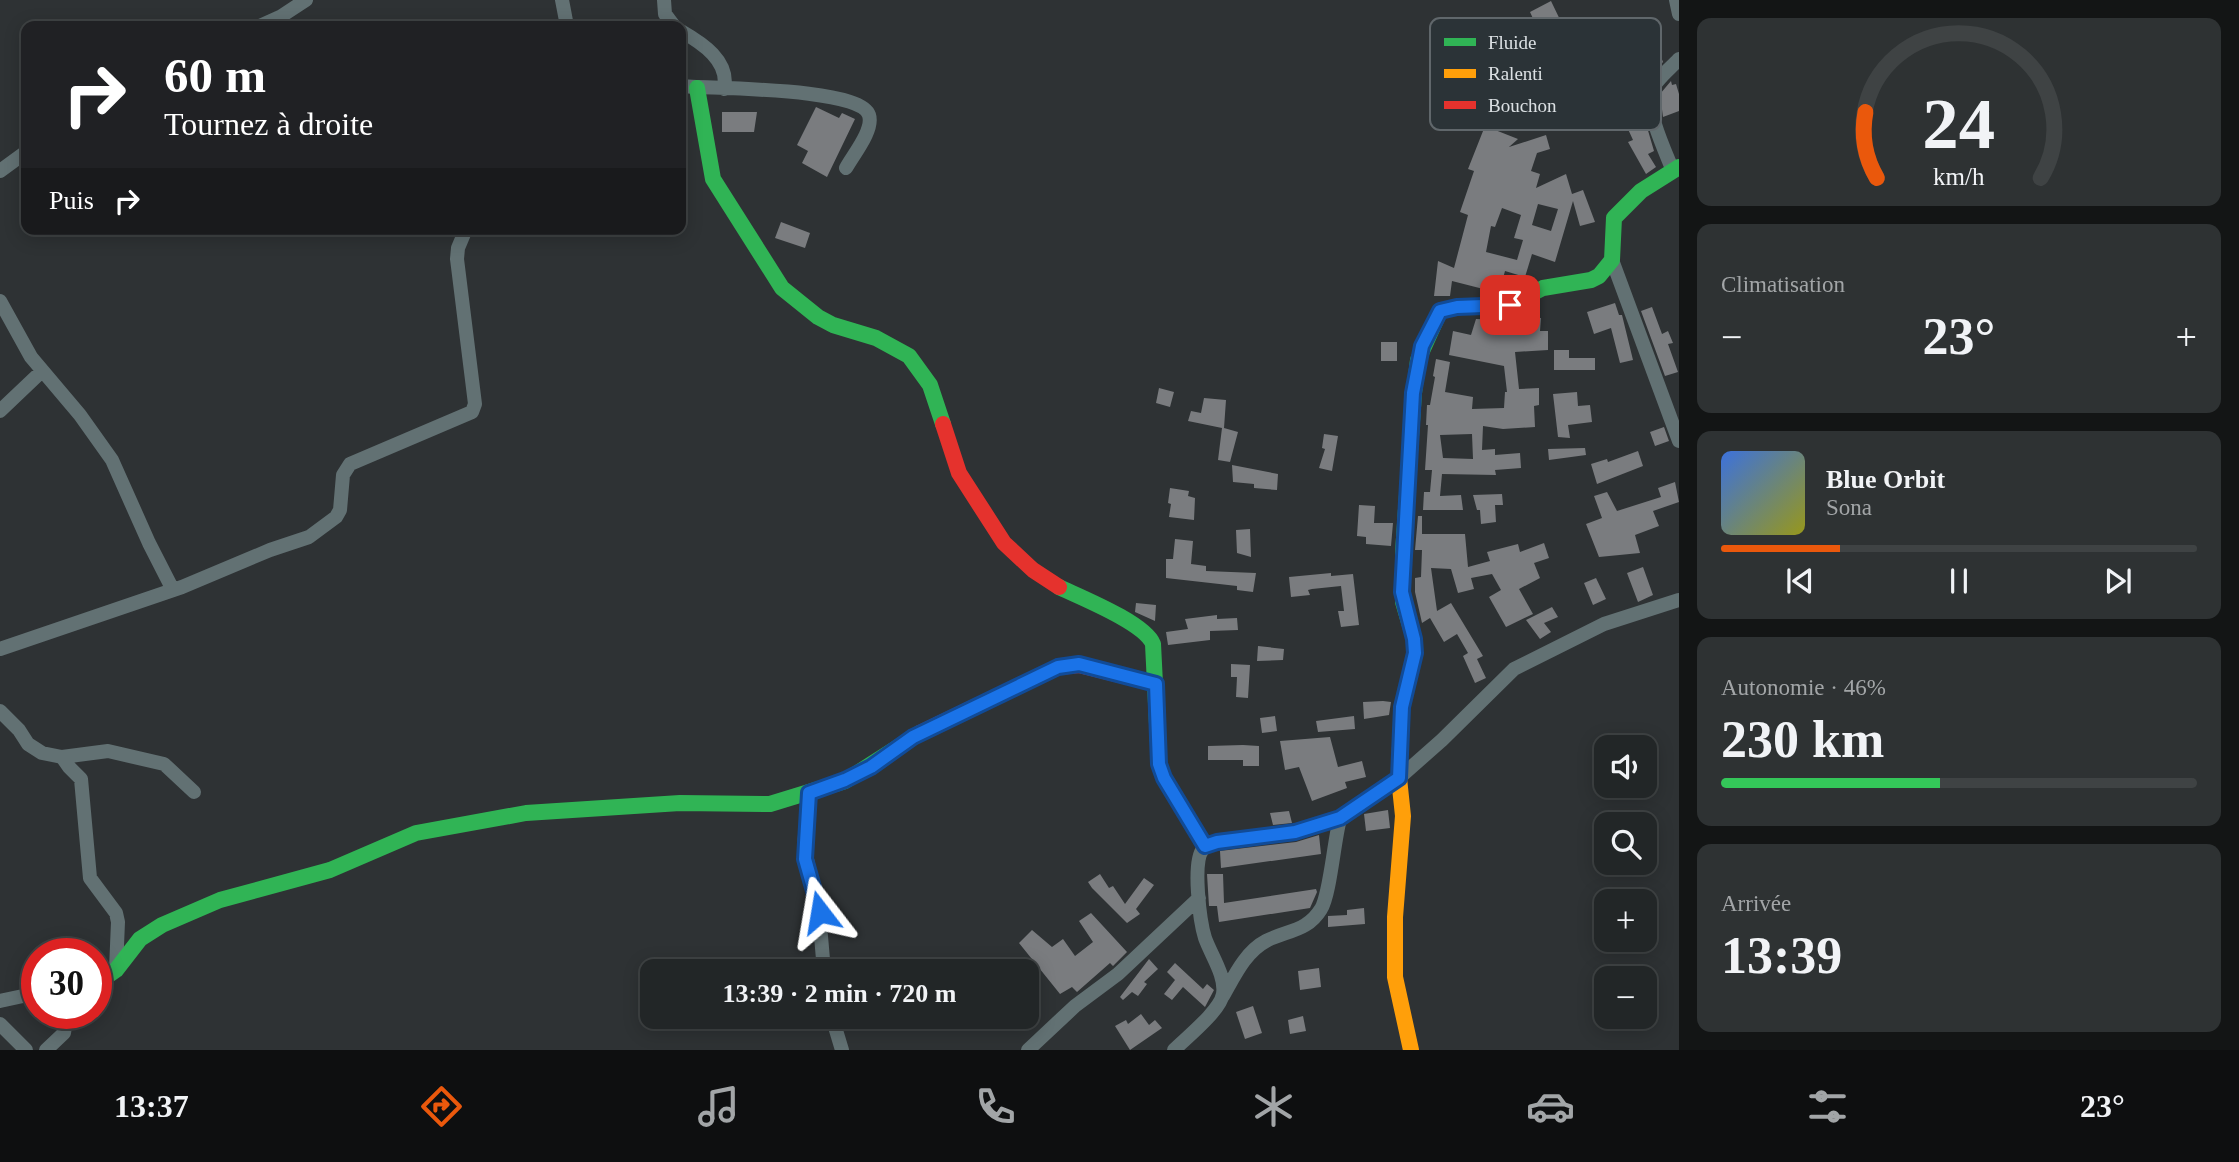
<!DOCTYPE html>
<html lang="fr">
<head>
<meta charset="utf-8">
<style>
  :root { --surface:#222627; --page:#2e3233; --text:#f1f3f6; --muted:#a2a5a7; --line:#3f4344; --accent:#ea580c }
  body { margin:0; font-family:"Times New Roman",serif; background:var(--page); color:var(--text); height:100vh; display:flex; flex-direction:column; font-size:26px; white-space:nowrap }
  * { box-sizing:border-box; margin:0 }
  p { font-size:23px; color:var(--muted) }
  .icon { flex:none; width:38px; height:38px; fill:none; stroke:currentColor; stroke-width:2; stroke-linecap:round; stroke-linejoin:round }
  .map { position:relative; flex:1; overflow:hidden }
  .details { display:flex; flex-direction:column; gap:18px; padding:18px; background:#131515; width:560px }
  .details>* { flex:none }
  .hud { position:absolute; left:21px; top:21px; width:665px; height:214px; border-radius:14px; box-shadow:0 4px 18px #0003,0 0 0 2px var(--line); background:#202124; color:#fff; overflow:hidden }
  .controls { position:absolute; left:1594px; top:735px; display:grid; gap:14px }
  .controls a { display:grid; place-items:center; width:63px; height:63px; border-radius:14px; background:var(--surface); box-shadow:0 4px 18px #0003,0 0 0 2px var(--line); font-size:35px }
  .speed { position:absolute; left:21px; top:938px; display:flex; gap:14px; font-size:35px; font-weight:700; text-align:center }
  .speed>* { display:grid; place-content:center; width:91px; height:91px; border-radius:50%; background:var(--surface); box-shadow:0 4px 18px #0003,0 0 0 2px var(--line); line-height:1 }
  .speed .limit { border:10px solid #d22; background:#fff; color:#111 }
  .pin { position:absolute; display:grid; place-items:center; width:60px; height:60px; color:#fff; margin:-30px; border-radius:14px; box-shadow:0 4px 10px #0006 }
  .me { position:absolute; width:77px; margin:-38px; rotate:346deg; stroke-linejoin:round; filter:drop-shadow(0 0 5px #0008) }
  .turn { display:flex; align-items:center; gap:24px; height:147px; padding:0 28px; font-size:32px }
  .turn .icon { width:91px; height:91px; stroke-width:2.5 }
  .turn b { display:block; font-size:49px; line-height:60px }
  .then { display:flex; align-items:center; height:66px; padding:0 28px; background:#0003; gap:14px; font-size:26px }
  .big { font-size:52px; font-weight:700; line-height:1.1 }
  .details .widget { flex:1; display:flex; flex-direction:column; justify-content:center; gap:10px; min-width:0; padding:0 24px; border-radius:14px; background:var(--page) }
  .details .dial { align-items:center; gap:0 }
  .dial svg { height:182px; overflow:visible; fill:none; stroke:var(--line); stroke-width:7; stroke-linecap:round; text-anchor:middle }
  .dial text { fill:var(--text); stroke:none }
  .song { display:flex; align-items:center; gap:21px }
  .cover { width:84px; height:84px; border-radius:10px; background:linear-gradient(135deg,hsl(220 70% 55%),hsl(60 70% 35%)) }
  .played { height:7px; border-radius:4px; background:linear-gradient(90deg,var(--accent) 25%,var(--line) 25%) }
  .keys { display:flex; justify-content:space-around; direction:ltr }
  .heat { display:flex; justify-content:space-between; align-items:center; font-size:38px; direction:ltr }
  .charge { height:10px; border-radius:5px; background:linear-gradient(90deg,#34c759 46%,var(--line) 0) }
  .trip { position:absolute; left:640px; top:959px; width:399px; height:70px; border-radius:14px; background:var(--surface); box-shadow:0 4px 18px #0003,0 0 0 2px var(--line); font-weight:700; line-height:70px; text-align:center }
  .menu { display:flex; height:112px; justify-content:space-around; align-items:center; background:#0e0f10; color:var(--muted) }
  .menu .icon { width:49px; height:49px }
  .menu .selected { color:var(--accent) }
  .menu b { font-size:32px; color:var(--text) }
  main { display:flex; flex:1; min-height:0 }
  .map>svg:first-child { display:block }
  .building { fill:#7a7c7f; fill-rule:evenodd }
  .lines { fill:none; stroke-linecap:round; stroke-linejoin:round }
  .street { stroke:#627173; stroke-width:14 }
  .fast { stroke:#30b455; stroke-width:16 }
  .slow { stroke:#ff9f0a; stroke-width:16 }
  .jam { stroke:#e5322d; stroke-width:16 }
  .route-casing { stroke:#114b97; stroke-width:18 }
  .route { stroke:#1a73e8; stroke-width:12 }
  .key { fill:#2b3337; stroke:#60676b; stroke-width:2 }
  .key-label { font-size:19px; fill:#dbe0e3 }
</style>
</head>
<body>
<main>
<div class="map">
<svg width="1679" height="1050" viewBox="0 0 1679 1050">
  <rect width="100%" height="100%" fill="#2e3234"/>
  <!-- building -->
  <path class="building" d="M 1551,1 L 1564,28 L 1573,24 L 1574,28 L 1583,25 L 1588,38 L 1545,58 L 1548,63 L 1534,72 L 1526,60 L 1551,44 L 1542,22 L 1536,25 L 1530,12 Z
    M 1659,52 L 1663,62 L 1647,79 L 1645,71 L 1651,69 L 1646,57 Z
    M 1671,81 L 1672,85 L 1676,84 L 1679,94 L 1679,111 L 1663,117 L 1660,94 Z
    M 1623,88 L 1632,114 L 1642,110 L 1654,151 L 1648,154 L 1656,167 L 1646,174 L 1628,142 L 1633,140 L 1611,92 Z
    M 816,107 L 839,118 L 842,113 L 855,119 L 827,177 L 802,163 L 808,151 L 797,145 Z
    M 722,112 L 757,112 L 754,132 L 722,132 Z
    M 1485,126 L 1518,139 L 1509,147 L 1546,135 L 1550,149 L 1537,153 L 1531,171 L 1540,174 L 1536,188 L 1566,174 L 1572,194 L 1583,190 L 1595,222 L 1580,226 L 1573,201 L 1555,262 L 1532,254 L 1525,277 L 1505,271 L 1499,293 L 1452,281 L 1450,296 L 1434,296 L 1438,261 L 1454,268 L 1468,215 L 1460,212 L 1474,171 L 1468,169 ZM 1538,204 L 1558,209 L 1551,231 L 1532,225 ZM 1502,208 L 1521,215 L 1514,238 L 1523,240 L 1517,260 L 1486,252 L 1491,226 L 1495,227 Z
    M 781,222 L 810,233 L 805,248 L 775,238 Z
    M 1615,303 L 1619,315 L 1622,315 L 1633,360 L 1620,363 L 1611,328 L 1594,334 L 1587,312 Z
    M 1652,307 L 1662,334 L 1668,331 L 1673,343 L 1668,344 L 1678,372 L 1665,376 L 1641,311 Z
    M 1516,316 L 1541,318 L 1540,331 L 1548,331 L 1548,350 L 1515,352 L 1519,389 L 1539,388 L 1539,405 L 1534,406 L 1535,427 L 1503,429 L 1483,426 L 1482,450 L 1495,449 L 1495,455 L 1520,453 L 1521,468 L 1495,470 L 1496,475 L 1442,474 L 1440,496 L 1461,495 L 1463,510 L 1423,510 L 1424,492 L 1430,492 L 1432,470 L 1425,470 L 1428,425 L 1426,425 L 1427,405 L 1430,405 L 1435,377 L 1433,376 L 1436,359 L 1450,362 L 1445,392 L 1473,397 L 1472,409 L 1504,408 L 1505,392 L 1507,392 L 1504,366 L 1449,355 L 1453,331 L 1471,335 L 1476,319 L 1506,320 L 1507,317 ZM 1472,434 L 1473,459 L 1443,458 L 1440,435 Z
    M 1381,342 L 1397,342 L 1397,361 L 1381,361 Z
    M 1554,350 L 1569,350 L 1569,358 L 1595,358 L 1595,370 L 1554,370 Z
    M 1159,388 L 1174,392 L 1170,407 L 1156,403 Z
    M 1577,392 L 1578,406 L 1590,405 L 1592,422 L 1568,425 L 1570,438 L 1558,437 L 1553,394 Z
    M 1204,398 L 1226,400 L 1224,428 L 1238,432 L 1230,462 L 1218,460 L 1222,428 L 1188,421 L 1191,411 L 1201,413 Z
    M 1664,427 L 1669,441 L 1655,446 L 1650,432 Z
    M 1324,434 L 1338,436 L 1332,471 L 1319,468 L 1325,449 L 1322,448 Z
    M 1585,448 L 1586,455 L 1549,460 L 1548,449 Z
    M 1638,451 L 1643,466 L 1597,484 L 1591,464 L 1607,459 L 1608,462 Z
    M 1232,465 L 1278,474 L 1277,490 L 1254,488 L 1254,484 L 1233,482 Z
    M 1675,482 L 1679,502 L 1653,511 L 1659,526 L 1635,535 L 1640,553 L 1599,557 L 1586,524 L 1602,518 L 1594,496 L 1607,492 L 1617,511 L 1661,497 L 1658,488 Z
    M 1170,488 L 1189,491 L 1188,496 L 1195,498 L 1194,520 L 1169,517 L 1171,504 L 1168,503 Z
    M 1502,494 L 1503,505 L 1495,505 L 1496,522 L 1481,524 L 1480,510 L 1477,510 L 1473,495 Z
    M 1359,505 L 1375,506 L 1374,523 L 1393,523 L 1391,546 L 1366,544 L 1366,537 L 1357,536 Z
    M 1418,516 L 1422,516 L 1422,534 L 1465,534 L 1468,567 L 1490,561 L 1487,552 L 1518,544 L 1520,552 L 1544,543 L 1549,558 L 1534,563 L 1540,578 L 1519,589 L 1533,614 L 1506,627 L 1489,597 L 1501,590 L 1492,574 L 1471,578 L 1474,589 L 1458,593 L 1451,569 L 1431,568 L 1437,611 L 1451,603 L 1483,656 L 1477,659 L 1486,678 L 1475,683 L 1463,656 L 1468,653 L 1457,634 L 1444,642 L 1430,618 L 1422,623 L 1415,592 L 1415,578 L 1421,577 L 1422,550 L 1415,550 Z
    M 1250,529 L 1251,557 L 1237,553 L 1236,530 Z
    M 1175,539 L 1193,541 L 1191,564 L 1206,566 L 1206,571 L 1256,573 L 1253,592 L 1237,590 L 1237,586 L 1166,578 L 1166,559 L 1173,559 Z
    M 1643,567 L 1653,595 L 1638,602 L 1627,573 Z
    M 1331,573 L 1331,576 L 1353,574 L 1359,625 L 1341,627 L 1338,611 L 1344,611 L 1341,586 L 1312,589 L 1308,590 L 1310,595 L 1291,597 L 1289,577 Z
    M 1596,578 L 1606,599 L 1593,605 L 1584,583 Z
    M 1136,603 L 1156,605 L 1155,621 L 1135,612 Z
    M 1552,607 L 1558,617 L 1544,623 L 1551,632 L 1540,639 L 1526,620 Z
    M 1217,615 L 1217,619 L 1237,618 L 1238,630 L 1210,631 L 1210,640 L 1168,645 L 1166,632 L 1188,629 L 1185,619 Z
    M 1258,646 L 1284,649 L 1283,660 L 1257,661 Z
    M 1231,664 L 1250,665 L 1248,698 L 1236,697 L 1237,677 L 1231,677 Z
    M 1383,701 L 1391,702 L 1389,715 L 1364,719 L 1363,702 Z
    M 1275,716 L 1277,731 L 1262,733 L 1260,718 Z
    M 1354,716 L 1355,729 L 1318,732 L 1316,721 Z
    M 1330,737 L 1338,767 L 1362,761 L 1366,777 L 1345,782 L 1347,788 L 1312,801 L 1299,767 L 1285,770 L 1280,741 Z
    M 1243,745 L 1259,746 L 1259,766 L 1243,766 L 1243,760 L 1208,760 L 1208,746 Z
    M 1388,810 L 1390,828 L 1366,831 L 1364,814 Z
    M 1289,811 L 1292,823 L 1273,825 L 1270,813 Z
    M 1319,835 L 1321,854 L 1221,868 L 1220,851 L 1296,842 Z
    M 1100,874 L 1109,888 L 1113,886 L 1125,904 L 1144,878 L 1154,885 L 1136,909 L 1140,914 L 1127,923 L 1092,888 L 1088,882 Z
    M 1207,874 L 1223,874 L 1224,903 L 1316,889 L 1317,892 L 1310,908 L 1219,922 L 1217,906 L 1209,906 Z
    M 1364,908 L 1365,924 L 1328,927 L 1328,916 L 1347,915 L 1347,910 Z
    M 1091,913 L 1127,952 L 1113,966 L 1110,963 L 1077,992 L 1072,987 L 1060,994 L 1019,943 L 1032,930 L 1052,947 L 1063,939 L 1075,956 L 1093,942 L 1079,921 Z
    M 1149,959 L 1158,969 L 1144,982 L 1147,984 L 1138,996 L 1132,992 L 1123,1000 L 1120,997 Z
    M 1175,963 L 1203,989 L 1207,984 L 1214,990 L 1205,1007 L 1183,987 L 1172,1000 L 1164,994 L 1175,980 L 1167,972 Z
    M 1319,968 L 1321,987 L 1300,990 L 1298,971 Z
    M 1253,1006 L 1262,1033 L 1245,1039 L 1236,1012 Z
    M 1141,1014 L 1149,1025 L 1155,1020 L 1162,1028 L 1130,1050 L 1115,1026 L 1126,1020 L 1128,1024 Z
    M 1303,1016 L 1306,1031 L 1290,1034 L 1288,1020 Z"/>
  <g class="lines">
    <!-- street -->
    <path class="street" d="M 562,0 L 567,26
      M 664,0 L 665,14 L 674,26
      M 1676,0 L 1679,14
      M 260,26 L 280,17 L 306,0
      M 681,31 C 702,43 730,61 724,89
      M 681,86 C 711,89 860,87 869,115 C 874,130 853,155 846,168
      M 0,171 L 26,152
      M 1673,171 C 1666,153 1646,111 1651,92 C 1654,81 1671,68 1679,59
      M 1612,260 L 1679,441
      M 0,301 L 31,357 L 80,415 L 112,460 L 149,543 L 173,590
      M 0,411 L 42,371
      M 0,649 L 182,587 L 270,550 L 309,537 L 336,517 L 340,510 L 343,475 L 350,464 L 472,412 L 475,404 L 457,259 L 458,248 L 466,229
      M 0,711 L 19,730 L 28,744 L 42,753 L 62,757 L 108,751 L 164,764 L 194,792
      M 62,757 L 69,767 L 81,779 L 90,878 L 116,913 L 118,922 L 116,969
      M 809,793 L 804,846 L 819,913 L 824,971
      M 1223,996 C 1234,977 1245,952 1266,941 C 1287,930 1307,932 1321,909 C 1330,895 1334,840 1340,819
      M 0,1001 L 37,993
      M 832,1017 L 842,1050
      M 0,1024 L 26,1050
      M 46,1050 L 64,1033 L 67,1013
      M 1028,1050 L 1075,1006 L 1118,974 L 1199,898
      M 1174,1050 C 1186,1038 1220,1011 1223,994 C 1226,976 1211,955 1205,938 C 1200,922 1192,862 1203,849 C 1207,845 1213,844 1217,842 L 1295,832 L 1340,819 L 1399,778 L 1442,740 L 1514,669 L 1604,624 L 1679,600"/>
    <!-- fast -->
    <path class="fast" d="M 697,88 L 713,179 L 782,288 L 818,317 L 833,325 L 876,338 L 909,356 L 930,385 L 943,424
      M 1059,587 C 1080,597 1145,623 1153,644 L 1159,764 L 1164,778 L 1205,846
      M 1400,746 L 1402,707 L 1415,653 L 1414,639 L 1403,602 L 1403,552 L 1414,393 L 1418,360 L 1440,311 L 1457,307 L 1510,305 L 1543,288 L 1591,280 L 1599,276 L 1612,260 L 1614,218 L 1641,191 L 1679,167
      M 96,984 L 116,970 L 140,939 L 162,925 L 220,900 L 330,870 L 416,833 L 526,813 L 680,803 L 770,804 L 845,781 L 920,733"/>
    <!-- slow -->
    <path class="slow" d="M 1400,746 L 1399,778 L 1403,816 L 1395,917 L 1395,977 L 1411,1050"/>
    <!-- jam -->
    <path class="jam" d="M 943,424 L 959,473 L 1004,543 L 1033,570 L 1059,587
      M 920,733 L 1058,667 L 1079,665 L 1156,684"/>
  </g>
  <g class="lines">
    <defs>
      <path id="route" d="M 820,912 L 805,859 L 809,793 L 845,780 L 871,767 L 913,737 L 1058,667 L 1079,664 L 1156,684 L 1159,764 L 1164,778 L 1205,846 L 1217,842 L 1295,832 L 1340,818 L 1399,778 L 1402,707 L 1415,653 L 1414,639 L 1402,592 L 1413,393 L 1422,346 L 1440,311 L 1457,307 L 1510,305"/>
    </defs>
    <!-- route casing -->
    <use href="#route" class="route-casing"/>
    <!-- route -->
    <use href="#route" class="route"/>
  </g>
  <!-- legend -->
  <rect x="1430" y="18" width="231" height="112" rx="10" class="key"/>
  <rect x="1444" y="38" width="32" height="8" fill="#30b455"/>
  <rect x="1444" y="69" width="32" height="9" fill="#ff9f0a"/>
  <rect x="1444" y="101" width="32" height="8" fill="#e5322d"/>
  <g class="key-label">
    <text x="1488" y="49">Fluide</text>
    <text x="1488" y="80">Ralenti</text>
    <text x="1488" y="112">Bouchon</text>
  </g>
</svg>
<div class="controls">
<a><svg class="icon" aria-label="sound" viewBox="0 0 24 24"><path d="M4 9h4l5-4v14l-5-4H4zM17 9q2 3 0 6"/></svg></a>
<a><svg class="icon" aria-label="search" viewBox="0 0 24 24"><circle cx="10" cy="10" r="6"/><path d="M15 15l6 6"/></svg></a>
<a>+</a>
<a>−</a>
</div>
<div class="speed"><div class="limit">30</div></div>
<div class="pin" style="left:1510px;top:305px;background:#d93025"><svg class="icon" aria-label="arrive" viewBox="0 0 24 24"><path d="M6 21V4h12l-3 4 3 4H6"/></svg></div>
<svg class="me" style="left:820px;top:912px" viewBox="-20 -20 40 40"><path d="M0-17L14 15 0 8-14 15z" fill="#1a73e8" stroke="#fff" stroke-width="4"/></svg>
<div class="trip">13:39 · 2 min · 720 m</div>
<div class="hud">
<div class="turn"><svg class="icon" aria-label="right" viewBox="0 0 24 24"><path d="M7 20v-9h11M14 6l5 5-5 5"/></svg><div><b>60 m</b>Tournez à droite</div></div>
<div class="then">Puis<svg class="icon" aria-label="right" viewBox="0 0 24 24"><path d="M7 20v-9h11M14 6l5 5-5 5"/></svg></div>
</div>
</div>
<section class="details">
<div class="widget dial"><svg viewBox="0 0 100 80">
<path d="M14 69A42 42 0 1 1 86 69"/>
<path d="M14 69A42 42 0 0 1 9 40" stroke="#ea580c"/>
<text x="50" y="56" font-size="32" font-weight="700">24</text>
<text x="50" y="72" font-size="11">km/h</text>
</svg></div>
<div class="widget"><p>Climatisation</p>
<div class="heat"><a>−</a><b class="big">23°</b><a>+</a></div>
</div>
<div class="widget">
<div class="song"><i class="cover"></i><div><b>Blue Orbit</b><p>Sona</p></div></div>
<div class="played"></div>
<div class="keys"><svg class="icon" aria-label="previous" viewBox="0 0 24 24"><path d="M18 5L8 12l10 7zM5 5v14"/></svg><svg class="icon" aria-label="pause" viewBox="0 0 24 24"><path d="M8 5v14M16 5v14"/></svg><svg class="icon" aria-label="next" viewBox="0 0 24 24"><path d="M6 5l10 7-10 7zM19 5v14"/></svg></div>
</div>
<div class="widget"><p>Autonomie · 46%</p><b class="big">230 km</b><div class="charge"></div></div>
<div class="widget"><p>Arrivée</p><b class="big">13:39</b></div>
</section>
</main>
<nav class="menu">
<b>13:37</b>
<svg class="icon selected" aria-label="directions" viewBox="0 0 24 24"><path d="M12 3l9 9-9 9-9-9zM9 14v-3h6M13 9l2 2-2 2"/></svg>
<svg class="icon" aria-label="music" viewBox="0 0 24 24"><path d="M9 18V5l10-2v13"/><circle cx="6" cy="18" r="3"/><circle cx="16" cy="16" r="3"/></svg>
<svg class="icon" aria-label="phone" viewBox="0 0 24 24"><path d="M5 4h4l2 5-3 2q2 4 5 5l2-3 5 2v4C11 20 4 13 5 4z"/></svg>
<svg class="icon" aria-label="climate" viewBox="0 0 24 24"><path d="M12 3v18M4 7l16 10M4 17L20 7"/></svg>
<svg class="icon" aria-label="car" viewBox="0 0 24 24"><path d="M5 17H2v-5l4-1 3-4h7l3 4 3 1v5h-3M9 17h6M6 11h13"/><circle cx="7" cy="17" r="2"/><circle cx="17" cy="17" r="2"/></svg>
<svg class="icon" aria-label="filters" viewBox="0 0 24 24"><path d="M4 7h16M4 17h16"/><circle cx="9" cy="7" r="2"/><circle cx="15" cy="17" r="2"/></svg>
<b>23°</b>
</nav>
</body>
</html>
